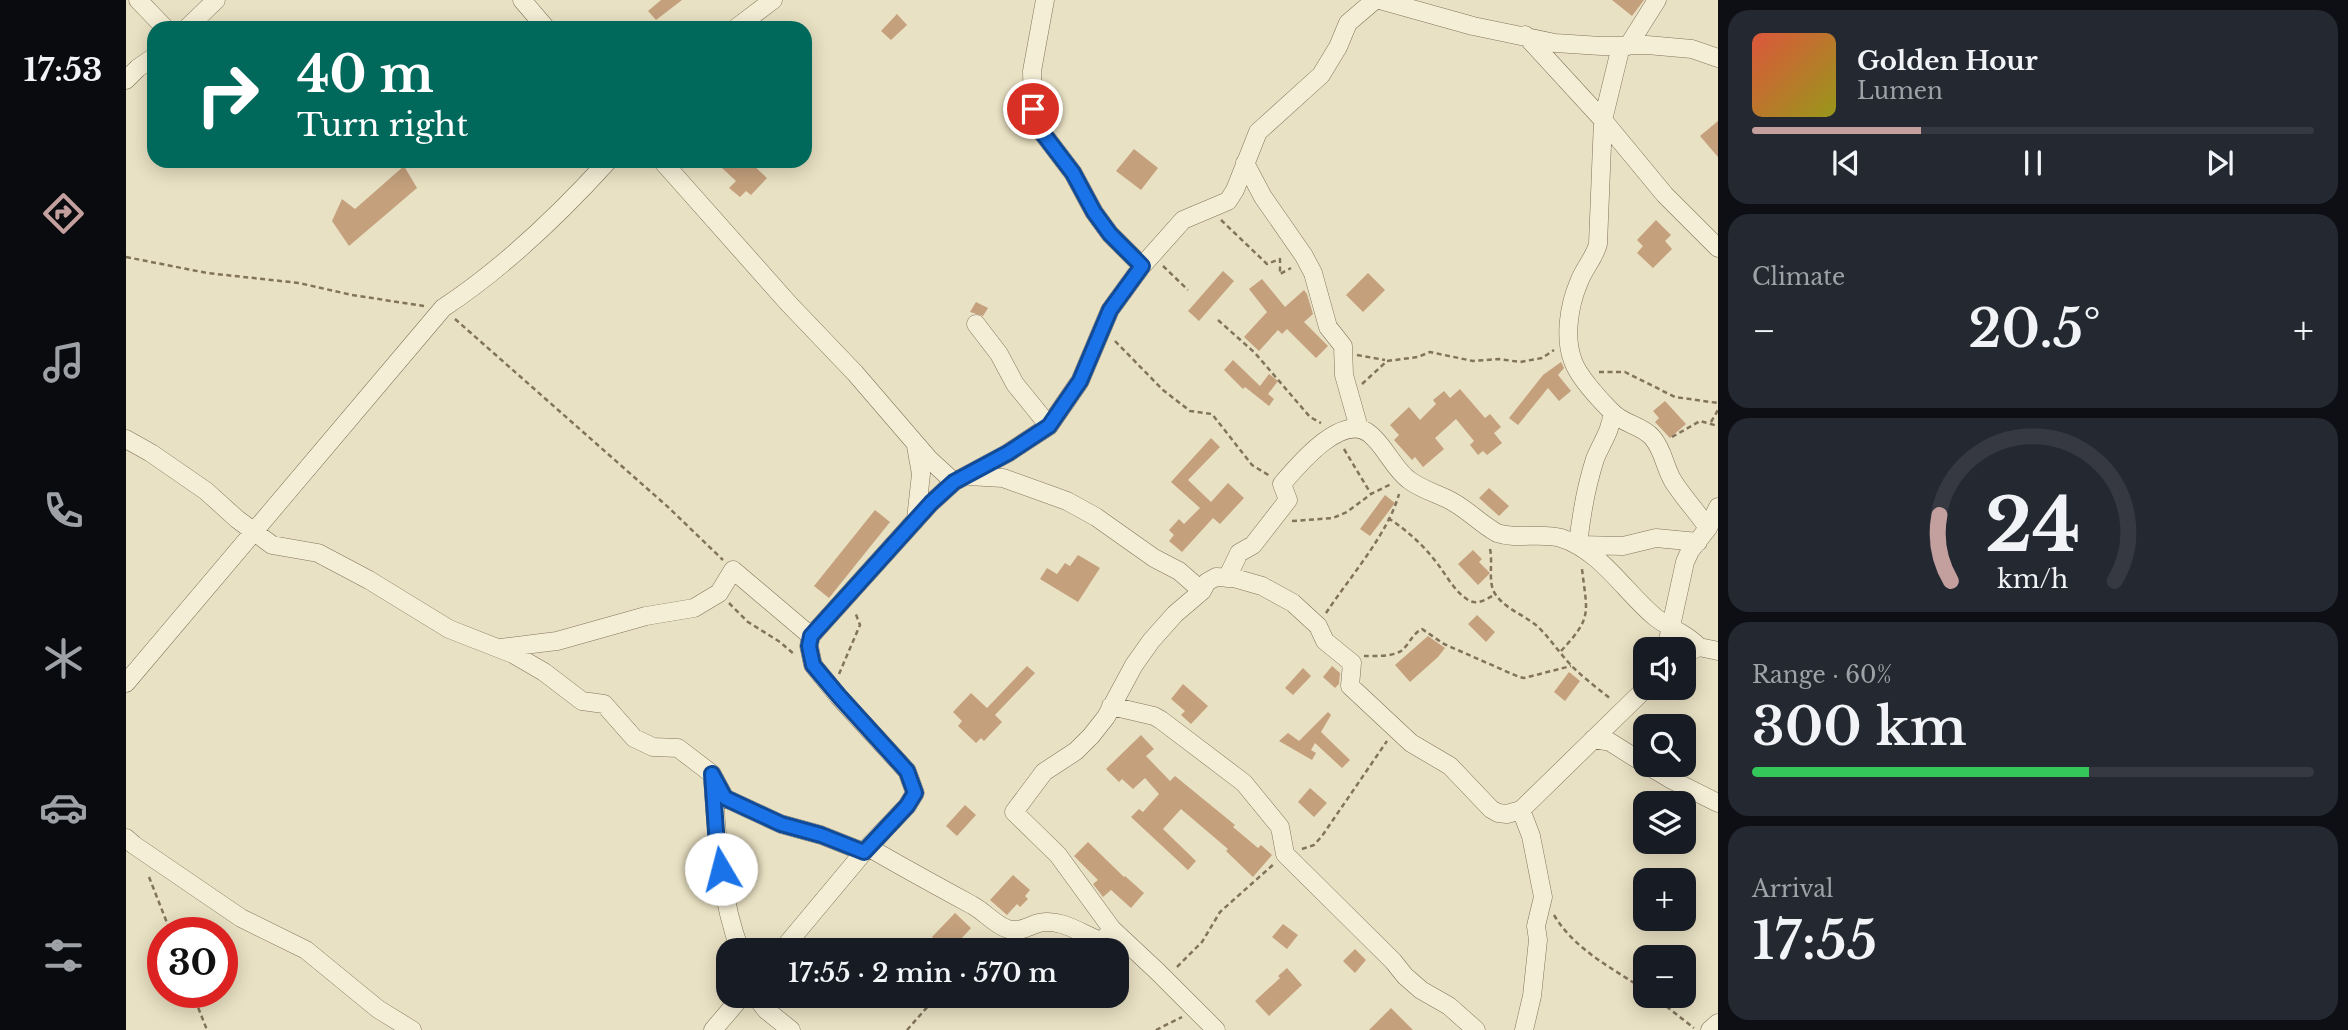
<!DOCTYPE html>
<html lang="en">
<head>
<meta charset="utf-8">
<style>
  :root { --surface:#171b24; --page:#242831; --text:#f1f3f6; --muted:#9ea1a6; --line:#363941; --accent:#c39f9e }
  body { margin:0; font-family:"Libre Baskerville",serif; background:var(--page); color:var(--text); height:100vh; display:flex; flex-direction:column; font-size:26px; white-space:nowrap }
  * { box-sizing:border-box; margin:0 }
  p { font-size:23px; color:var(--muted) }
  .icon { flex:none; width:38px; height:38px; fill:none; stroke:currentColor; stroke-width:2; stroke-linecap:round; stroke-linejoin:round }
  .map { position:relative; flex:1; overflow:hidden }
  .side { display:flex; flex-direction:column; gap:10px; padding:10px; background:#0d0f14; width:630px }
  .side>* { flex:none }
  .banner { position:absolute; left:21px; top:21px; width:665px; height:147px; border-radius:21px; box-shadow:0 4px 18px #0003; background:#00695c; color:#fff; overflow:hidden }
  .controls { position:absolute; left:1507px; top:637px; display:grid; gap:14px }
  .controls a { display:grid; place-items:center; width:63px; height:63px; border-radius:14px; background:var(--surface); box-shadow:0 4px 18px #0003; font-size:35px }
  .speed { position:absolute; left:21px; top:917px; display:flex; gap:14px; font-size:35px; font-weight:700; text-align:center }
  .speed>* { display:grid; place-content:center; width:91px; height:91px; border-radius:50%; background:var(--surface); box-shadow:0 4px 18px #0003; line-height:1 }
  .speed .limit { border:10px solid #d22; background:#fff; color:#111 }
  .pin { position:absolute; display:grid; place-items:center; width:60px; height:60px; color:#fff; margin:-30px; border:4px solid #fff; border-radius:50%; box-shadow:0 2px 7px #0007 }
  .me { position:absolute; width:77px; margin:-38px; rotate:352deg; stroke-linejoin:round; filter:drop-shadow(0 0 5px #0008) }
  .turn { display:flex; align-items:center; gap:24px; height:147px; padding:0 35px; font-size:32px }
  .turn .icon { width:91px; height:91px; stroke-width:2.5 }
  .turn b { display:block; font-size:49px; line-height:60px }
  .big { font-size:52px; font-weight:600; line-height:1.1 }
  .side .card { flex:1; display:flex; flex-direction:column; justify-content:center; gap:10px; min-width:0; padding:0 24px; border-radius:21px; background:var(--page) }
  .side .dial { align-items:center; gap:0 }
  .dial svg { height:182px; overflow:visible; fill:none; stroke:var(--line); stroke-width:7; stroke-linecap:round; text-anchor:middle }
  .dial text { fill:var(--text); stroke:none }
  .song { display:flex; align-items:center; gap:21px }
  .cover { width:84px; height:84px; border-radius:10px; background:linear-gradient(135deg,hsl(10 70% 55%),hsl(60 70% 35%)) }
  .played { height:7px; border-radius:4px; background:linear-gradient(90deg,var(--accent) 30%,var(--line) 30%) }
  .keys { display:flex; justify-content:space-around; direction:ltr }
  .heat { display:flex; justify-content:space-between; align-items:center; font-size:38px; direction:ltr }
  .charge { height:10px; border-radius:5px; background:linear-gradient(90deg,#34c759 60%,var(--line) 0) }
  .trip { position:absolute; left:590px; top:938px; width:413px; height:70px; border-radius:21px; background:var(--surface); box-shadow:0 4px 18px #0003; font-weight:600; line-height:70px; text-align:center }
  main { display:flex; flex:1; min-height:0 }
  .tabs { display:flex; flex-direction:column; width:126px; justify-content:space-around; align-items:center; background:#090b0e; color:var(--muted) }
  .tabs .icon { width:49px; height:49px }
  .tabs .active { color:var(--accent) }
  .tabs b { font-size:32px; color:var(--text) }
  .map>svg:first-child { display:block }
  .building { fill:#c4a07d }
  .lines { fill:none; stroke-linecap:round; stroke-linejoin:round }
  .street-casing { stroke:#82735c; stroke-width:19 }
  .path { stroke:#82735c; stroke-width:2.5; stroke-dasharray:5 3.5; stroke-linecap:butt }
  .street { stroke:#f5eed6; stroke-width:18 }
  .route-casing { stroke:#114b97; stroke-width:18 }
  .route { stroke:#1a73e8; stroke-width:12 }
</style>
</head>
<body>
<main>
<nav class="tabs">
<b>17:53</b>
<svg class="icon active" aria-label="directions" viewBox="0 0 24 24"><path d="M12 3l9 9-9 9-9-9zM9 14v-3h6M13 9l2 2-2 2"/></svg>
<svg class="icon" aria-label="music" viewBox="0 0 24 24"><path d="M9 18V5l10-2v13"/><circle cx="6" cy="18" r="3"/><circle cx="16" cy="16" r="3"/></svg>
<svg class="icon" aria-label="phone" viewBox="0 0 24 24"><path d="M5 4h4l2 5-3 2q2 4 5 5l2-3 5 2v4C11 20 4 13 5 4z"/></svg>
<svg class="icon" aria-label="climate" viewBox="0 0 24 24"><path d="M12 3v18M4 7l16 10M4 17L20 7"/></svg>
<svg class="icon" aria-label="car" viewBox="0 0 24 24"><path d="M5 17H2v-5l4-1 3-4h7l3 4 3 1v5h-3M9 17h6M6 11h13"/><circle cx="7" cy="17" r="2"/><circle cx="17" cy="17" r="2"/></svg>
<svg class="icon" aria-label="filters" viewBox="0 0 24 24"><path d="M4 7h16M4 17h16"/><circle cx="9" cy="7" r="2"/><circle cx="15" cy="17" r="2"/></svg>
</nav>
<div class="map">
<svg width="1592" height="1030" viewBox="0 0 1592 1030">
  <rect width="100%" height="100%" fill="#e9e1c3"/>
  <!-- building -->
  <path class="building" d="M 535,0 L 556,0 L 530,20 L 522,11 Z
    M 1486,0 L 1518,0 L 1506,16 Z
    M 771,14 L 781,25 L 765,40 L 755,31 Z
    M 1592,121 L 1592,157 L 1574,136 Z
    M 1008,149 L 1032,168 L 1015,190 L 990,171 Z
    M 602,161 L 623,161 L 641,178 L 625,195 L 620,191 L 614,197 L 603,188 L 610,181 L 596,168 Z
    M 278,166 L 291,188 L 223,246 L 206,221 L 216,199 L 229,209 Z
    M 1530,220 L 1545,235 L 1539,241 L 1546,249 L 1527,268 L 1511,253 L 1517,246 L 1511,240 Z
    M 1097,271 L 1108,281 L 1073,321 L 1062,311 Z
    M 1242,273 L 1259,290 L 1237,312 L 1220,295 Z
    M 1136,279 L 1159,307 L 1178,290 L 1181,294 L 1187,314 L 1178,322 L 1202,346 L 1190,358 L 1161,329 L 1156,334 L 1152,330 L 1133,351 L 1118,337 L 1141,312 L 1123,289 Z
    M 850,302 L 862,308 L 857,316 L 844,312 Z
    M 1107,360 L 1134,386 L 1143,374 L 1152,381 L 1142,394 L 1148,399 L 1143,406 L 1119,387 L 1117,389 L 1098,370 Z
    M 1435,362 L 1438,368 L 1432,375 L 1445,391 L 1433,401 L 1422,388 L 1392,425 L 1383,418 L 1417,375 Z
    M 1334,389 L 1359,418 L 1364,414 L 1375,427 L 1368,433 L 1376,443 L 1361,455 L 1357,451 L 1352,455 L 1344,445 L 1348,441 L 1330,419 L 1309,438 L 1318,449 L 1297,467 L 1289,457 L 1286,460 L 1268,440 L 1273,435 L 1264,425 L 1283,407 L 1294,420 L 1310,404 L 1307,400 L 1318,391 L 1324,398 Z
    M 1539,401 L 1560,424 L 1544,438 L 1529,422 L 1533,418 L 1527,411 Z
    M 1085,438 L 1094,447 L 1062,480 L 1085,502 L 1102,483 L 1118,498 L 1094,524 L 1087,518 L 1056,552 L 1043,541 L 1048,535 L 1043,530 L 1053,519 L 1058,524 L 1074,508 L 1045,482 Z
    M 1363,488 L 1383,506 L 1373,516 L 1353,498 Z
    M 1259,495 L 1269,503 L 1244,536 L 1234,529 Z
    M 749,510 L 764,522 L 703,598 L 688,586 Z
    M 1347,550 L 1356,559 L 1353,562 L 1364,573 L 1352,585 L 1332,564 Z
    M 952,555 L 974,568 L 952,602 L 914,579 L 921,568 L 931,574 L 939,563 L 944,566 Z
    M 1351,615 L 1369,632 L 1360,642 L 1342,624 Z
    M 1302,636 L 1319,648 L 1312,657 L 1284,682 L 1269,665 Z
    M 901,666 L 909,673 L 869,715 L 876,722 L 858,741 L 855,738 L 850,743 L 832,726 L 836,721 L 827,712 L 845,693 L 861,708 Z
    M 1206,666 L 1214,673 L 1213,684 L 1209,688 L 1197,677 Z
    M 1177,668 L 1185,676 L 1167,695 L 1159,688 Z
    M 1443,672 L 1454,681 L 1439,701 L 1428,692 Z
    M 1057,684 L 1082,706 L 1065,724 L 1055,715 L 1059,711 L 1045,699 Z
    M 1202,712 L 1205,715 L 1195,732 L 1224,760 L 1216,768 L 1189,743 L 1185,750 L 1190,753 L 1186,760 L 1153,741 L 1162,733 L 1173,741 Z
    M 1015,735 L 1028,749 L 1020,756 L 1044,781 L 1049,776 L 1109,825 L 1107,827 L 1132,848 L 1135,845 L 1146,855 L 1127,877 L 1100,851 L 1102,849 L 1055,809 L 1037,829 L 1070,861 L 1062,870 L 1005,817 L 1013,809 L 1017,812 L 1033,794 L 1019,778 L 1007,789 L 996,779 L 993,782 L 980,769 Z
    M 1184,788 L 1201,803 L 1188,817 L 1172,802 Z
    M 839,805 L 850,815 L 831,836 L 820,826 Z
    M 962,842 L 998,877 L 999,876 L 1018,893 L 1005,908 L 985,890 L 977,897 L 967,884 L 972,880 L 948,856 Z
    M 887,875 L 904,890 L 899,896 L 902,899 L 894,907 L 891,904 L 881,915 L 864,900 Z
    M 829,913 L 845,928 L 825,950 L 820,950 L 806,937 Z
    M 1157,924 L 1172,935 L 1161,949 L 1146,937 Z
    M 1229,949 L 1240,960 L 1229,973 L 1217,961 Z
    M 1161,968 L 1176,985 L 1143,1016 L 1129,1001 L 1154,978 L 1152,976 Z
    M 1265,1008 L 1287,1030 L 1243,1030 Z"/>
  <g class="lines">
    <defs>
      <path id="street" d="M 12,0 L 39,28
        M 396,0 L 420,28
        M 919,0 L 906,71 L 907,109 L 912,127 L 947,173 L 968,212 L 984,234 L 1016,266
        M 1254,0 L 1347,26 L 1429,43 L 1475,46 L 1521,45 L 1566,49 L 1592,58
        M 61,28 L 90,0
        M 610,28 L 647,0
        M 1399,35 L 1477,120 L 1539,195 L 1592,248
        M 1495,46 L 1477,120 L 1472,244 C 1468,259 1458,268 1453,282 C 1443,305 1438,338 1447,361 C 1452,376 1474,400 1486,412 C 1497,424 1515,425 1526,437 C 1538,451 1538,466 1547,481 C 1557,497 1571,512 1582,528
        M 1502,46 L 1531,0
        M 0,80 L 12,68 L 28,57
        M 536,161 L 663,304 L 729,373 L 803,459 L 828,482
        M 1119,163 L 1137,197 L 1178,256 L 1187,273 L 1202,327 L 1217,346 L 1218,375 L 1233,428
        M 850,324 L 873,354 L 889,384 L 923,426
        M 1486,413 C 1486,429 1475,444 1469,459 C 1460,487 1455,516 1452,545 L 1497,546 L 1530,538 L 1572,542
        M 0,439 L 25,453 L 80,491 L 111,519 L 146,545 L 192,553 L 243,580 L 323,629 L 387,654 L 418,672 L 456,701 L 478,704 L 508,738 L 527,747 L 552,748 L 586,774 L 599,798 L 655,824 L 695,835 L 738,852
        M 790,446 L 795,474 L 790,519
        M 842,476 L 877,478 L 941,501 L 970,517 L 1028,558 L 1053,571 L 1076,591
        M 1101,578 L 1113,553 L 1127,545 L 1162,500 L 1156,484 C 1173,464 1218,410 1245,435 C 1260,448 1268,469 1283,480 C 1296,490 1313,494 1327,502 C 1343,511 1355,524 1371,533 C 1391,540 1414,532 1435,538 C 1474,550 1499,592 1529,617 C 1544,629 1559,632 1573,647
        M 374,648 L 431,641 L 520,616 L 568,608 L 593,593 L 607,570 L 685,636
        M 1540,649 L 1559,562 L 1564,551 L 1582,528 L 1592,507
        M 1558,654 L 1573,647 L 1592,651
        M 0,683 L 317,308 C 379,267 432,216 482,161
        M 985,706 L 1028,716 L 1035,720 L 1118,783 L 1154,827 L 1159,854 L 1267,961 L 1279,976 L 1295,990 L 1323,1006 L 1350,1030
        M 1467,739 L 1484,742 L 1519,764
        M 1521,765 L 1546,780 L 1592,803
        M 587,782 C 591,838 594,897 614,950
        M 1395,810 L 1405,836 L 1417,897 L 1410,926 L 1412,940 L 1406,996 L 1398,1030
        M 0,838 L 8,845 L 115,918 L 180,950 L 252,1009 L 286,1030
        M 742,847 C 776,867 811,886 846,905 C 858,911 870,926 882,929 C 896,932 902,926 913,923 C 936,918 955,934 975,941 L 977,941 L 986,929
        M 656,950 L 742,847 L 781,806 L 789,793 L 781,771 L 713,697 L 687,665 L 683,646 L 685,636 L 805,503 L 828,482 L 882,453 L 923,426 L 954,381 L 984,310 L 1016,266 L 1057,220 L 1102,201 L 1109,190 L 1132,132 L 1195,75 L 1212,47 L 1222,23 L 1249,0
        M 629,996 L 640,1010 L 665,1030
        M 587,1030 L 616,996
        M 1090,1030 L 1032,972 L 986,929 L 932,855 L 888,812 L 918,772 L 950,751 L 965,736 L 980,717 L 1008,665 L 1025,641 L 1049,614 L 1076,591 L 1081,582 L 1090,577 L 1108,578 L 1136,586 L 1167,603 L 1192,626 L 1199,641 L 1226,663 L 1224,686 L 1285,743 L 1324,766 L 1365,809 L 1372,813 L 1381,814 L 1395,810 L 1520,688
        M 1584,1030 L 1592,1023"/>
    </defs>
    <!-- street casing -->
    <use href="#street" class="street-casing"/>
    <!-- path -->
    <path class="path" d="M 1095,220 L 1141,264 L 1154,259 L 1154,274 L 1165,268
      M 0,257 L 81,273 L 173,283 L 226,295 L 298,306
      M 1037,266 L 1062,290
      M 329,319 L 542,507 L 597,560
      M 1092,320 L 1129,353 L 1184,417 L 1195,423
      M 989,341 L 1037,390 L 1064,411 L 1086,414 L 1126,465 L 1144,476
      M 1231,355 L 1259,360
      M 1473,372 L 1499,372 L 1549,397 L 1592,403
      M 1236,384 L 1261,361 L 1292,357 L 1304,352 L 1347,361 L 1373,359 L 1394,362 L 1416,358 L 1428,350
      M 1585,422 L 1592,410
      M 1546,437 L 1574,421 L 1592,426
      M 1218,449 L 1245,494
      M 1262,518 C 1282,531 1297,545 1311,563 C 1321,576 1329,593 1344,601 C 1353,605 1362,598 1370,594
      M 1166,521 L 1207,518 L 1221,512 L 1245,494 L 1265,484
      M 1364,549 C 1367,562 1362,580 1368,592 C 1378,609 1397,614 1411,626 C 1423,637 1432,651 1443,663 C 1455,676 1471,688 1485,699
      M 603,603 L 622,622 L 654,642 L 669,655
      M 1200,613 C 1223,578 1262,534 1273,494
      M 1435,651 C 1467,617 1461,613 1456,569
      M 1238,656 C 1248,656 1266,657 1275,651 C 1283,645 1286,634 1296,629 L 1318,644 L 1393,677 L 1398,678 L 1445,666
      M 713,674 L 734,625 L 729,612
      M 1176,849 L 1188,845 L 1196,836 L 1261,741
      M 23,877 L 45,933
      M 1428,915 C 1449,950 1486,968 1519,990
      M 852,950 L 867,939
      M 1051,967 L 1076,942 L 1094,912 L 1149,863
      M 66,992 L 81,1030
      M 1527,996 L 1568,1028
      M 781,1030 L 811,996
      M 1030,1030 L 1056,1017"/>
    <!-- street -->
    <use href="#street" class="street"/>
  </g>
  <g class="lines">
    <defs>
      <path id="route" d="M 595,869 L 591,846 L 586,774 L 599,798 L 655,824 L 695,835 L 738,852 L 781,806 L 789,793 L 781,771 L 713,696 L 687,665 L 683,646 L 685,636 L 805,503 L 828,482 L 882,453 L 923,426 L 954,381 L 984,310 L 1016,266 L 984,234 L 968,212 L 947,173 L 912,127 L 907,109"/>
    </defs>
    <!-- route casing -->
    <use href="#route" class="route-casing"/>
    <!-- route -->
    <use href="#route" class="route"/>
  </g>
</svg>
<div class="controls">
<a><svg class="icon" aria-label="sound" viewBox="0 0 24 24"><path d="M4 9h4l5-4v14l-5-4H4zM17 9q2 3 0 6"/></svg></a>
<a><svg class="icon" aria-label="search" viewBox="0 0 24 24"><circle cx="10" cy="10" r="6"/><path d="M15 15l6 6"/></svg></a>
<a><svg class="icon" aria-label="layers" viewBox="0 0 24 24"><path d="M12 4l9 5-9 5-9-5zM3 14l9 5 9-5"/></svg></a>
<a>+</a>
<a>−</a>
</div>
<div class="speed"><div class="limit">30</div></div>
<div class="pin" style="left:907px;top:109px;background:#d93025"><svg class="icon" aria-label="arrive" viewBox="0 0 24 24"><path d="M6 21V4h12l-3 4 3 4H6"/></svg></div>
<svg class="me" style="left:595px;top:869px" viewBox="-20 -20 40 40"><circle r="19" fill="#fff"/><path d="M0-13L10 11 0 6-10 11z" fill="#1a73e8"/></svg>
<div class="trip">17:55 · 2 min · 570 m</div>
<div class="banner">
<div class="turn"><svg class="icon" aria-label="right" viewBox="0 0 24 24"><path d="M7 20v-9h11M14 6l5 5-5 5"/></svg><div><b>40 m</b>Turn right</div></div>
</div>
</div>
<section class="side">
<div class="card">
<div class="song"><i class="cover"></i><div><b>Golden Hour</b><p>Lumen</p></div></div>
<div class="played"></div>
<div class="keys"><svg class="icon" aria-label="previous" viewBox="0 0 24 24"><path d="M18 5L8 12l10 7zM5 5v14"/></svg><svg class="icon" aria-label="pause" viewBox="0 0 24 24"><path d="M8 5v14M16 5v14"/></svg><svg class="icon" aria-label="next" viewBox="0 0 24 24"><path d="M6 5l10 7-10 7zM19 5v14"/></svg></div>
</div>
<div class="card"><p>Climate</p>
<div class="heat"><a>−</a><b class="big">20.5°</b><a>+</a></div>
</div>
<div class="card dial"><svg viewBox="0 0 100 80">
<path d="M14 69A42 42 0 1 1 86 69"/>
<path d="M14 69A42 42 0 0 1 9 40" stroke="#c39f9e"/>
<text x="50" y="56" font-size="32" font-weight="700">24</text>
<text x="50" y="72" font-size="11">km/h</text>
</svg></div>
<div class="card"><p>Range · 60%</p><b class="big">300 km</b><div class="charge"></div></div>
<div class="card"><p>Arrival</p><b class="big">17:55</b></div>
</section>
</main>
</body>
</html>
